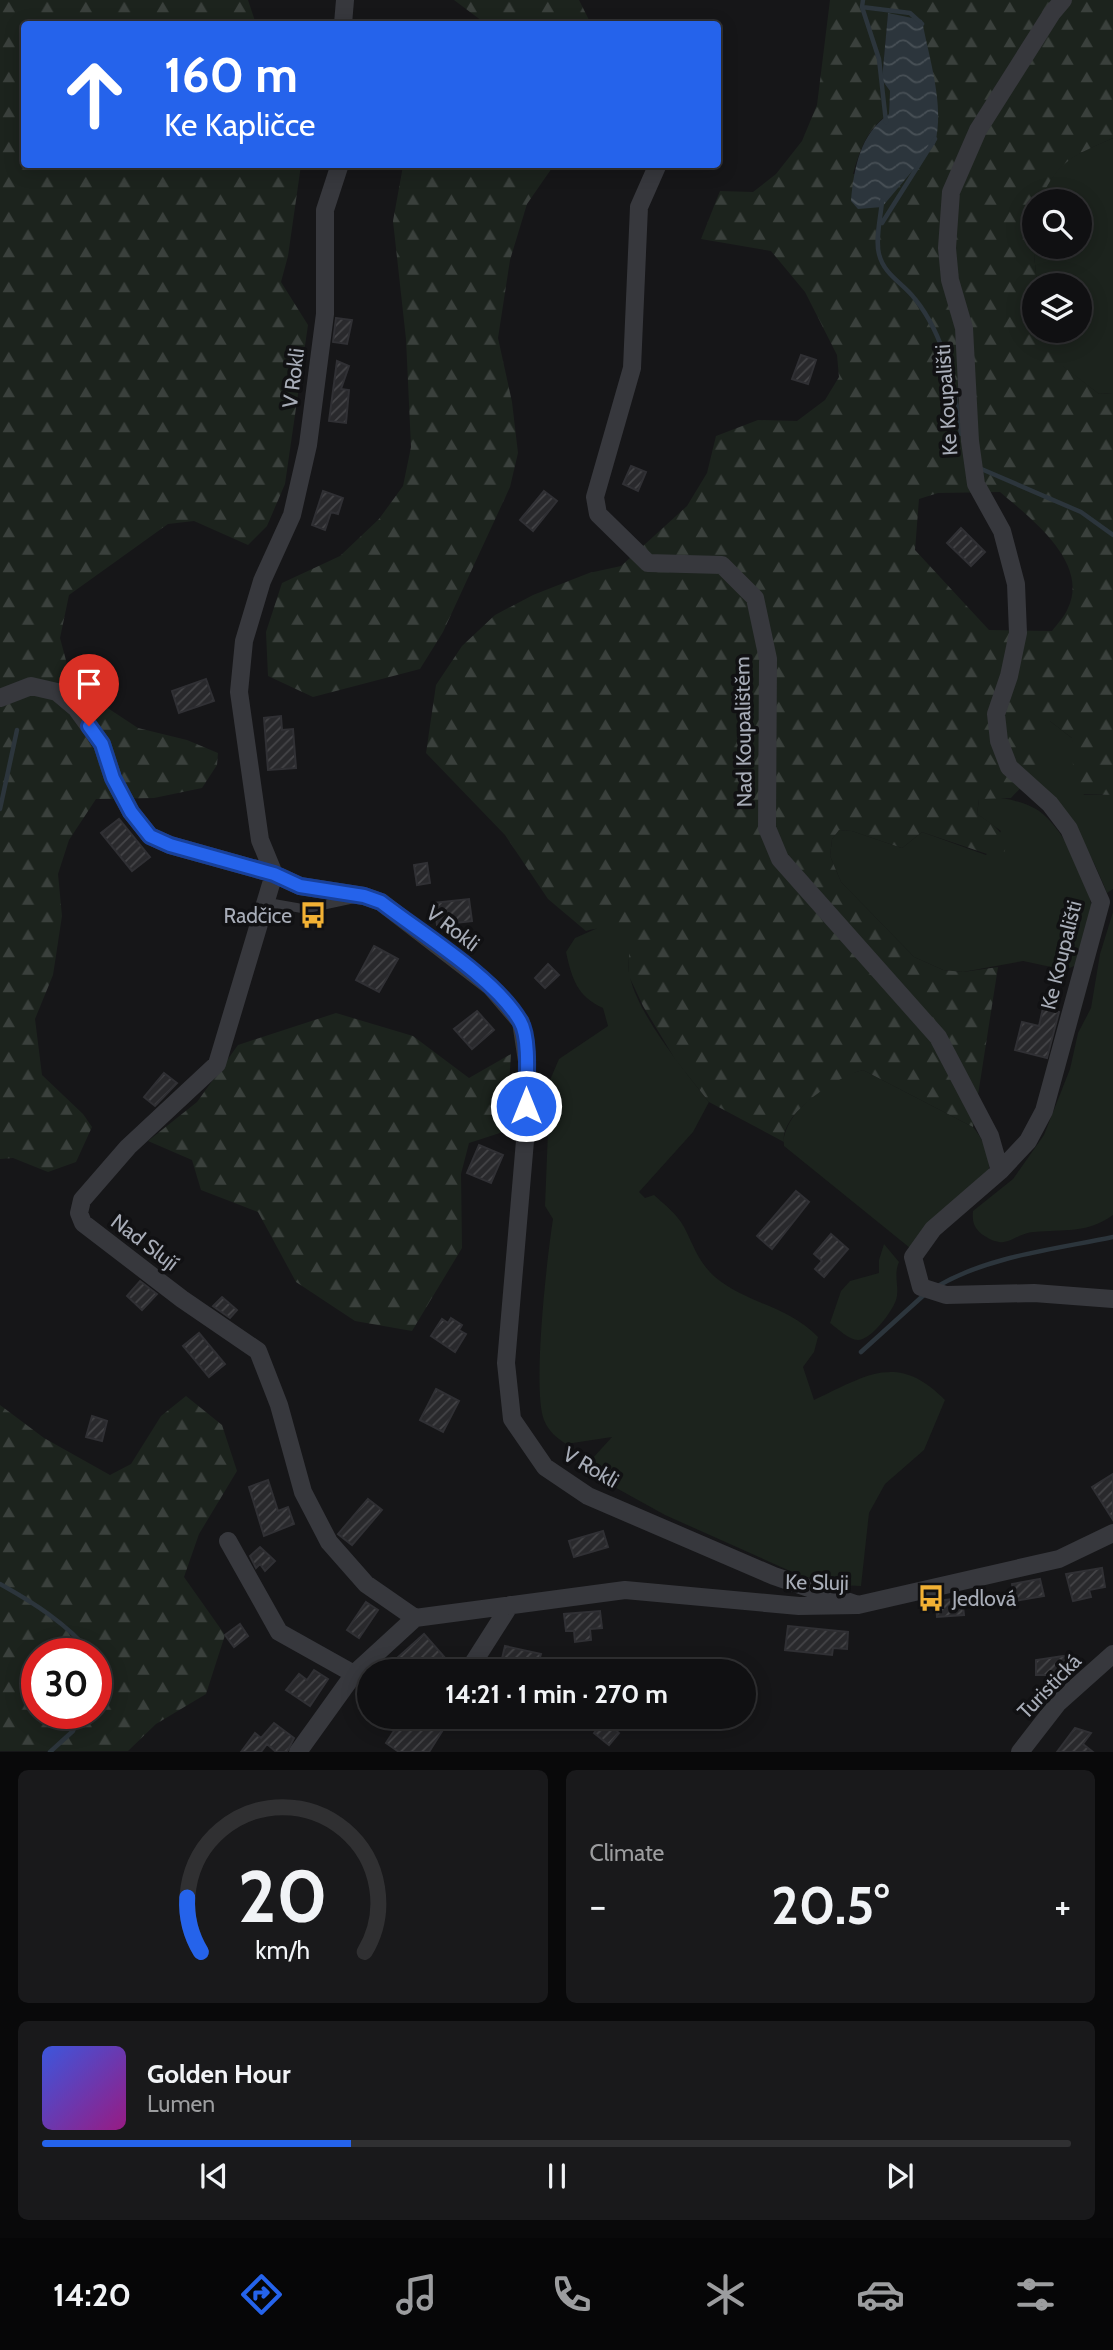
<!DOCTYPE html>
<html lang="en">
<head>
<meta charset="utf-8">
<style>
  :root { --surface:#101012; --page:#19191b; --text:#f1f3f6; --muted:#9c9d9f; --line:#303032; --accent:#2563eb }
  body { margin:0; font-family:Cabin,sans-serif; background:var(--page); color:var(--text); height:100vh; display:flex; flex-direction:column; font-size:26px; white-space:nowrap }
  * { box-sizing:border-box; margin:0 }
  p { font-size:23px; color:var(--muted) }
  .icon { flex:none; width:38px; height:38px; fill:none; stroke:currentColor; stroke-width:2; stroke-linecap:round; stroke-linejoin:round }
  .map { position:relative; height:1752px; overflow:hidden }
  .details { display:flex; flex-direction:column; gap:18px; padding:18px; background:#09090a; flex:1 }
  .details>* { flex:none }
  .banner { position:absolute; left:21px; top:21px; width:700px; height:147px; border-radius:7px; box-shadow:0 4px 18px #0003,0 0 0 2px var(--line); background:#2563eb; color:#fff; overflow:hidden }
  .controls { position:absolute; left:1022px; top:189px; display:grid; gap:14px }
  .controls a { display:grid; place-items:center; width:70px; height:70px; border-radius:50%; background:var(--surface); box-shadow:0 4px 18px #0003,0 0 0 2px var(--line); font-size:35px }
  .speed { position:absolute; left:21px; top:1638px; display:flex; gap:14px; font-size:35px; font-weight:700; text-align:center }
  .speed>* { display:grid; place-content:center; width:91px; height:91px; border-radius:50%; background:var(--surface); box-shadow:0 4px 18px #0003,0 0 0 2px var(--line); line-height:1 }
  .speed .limit { border:10px solid #d22; background:#fff; color:#111 }
  .pin { position:absolute; display:grid; place-items:center; width:60px; height:60px; color:#fff; margin:-72px -30px; border-radius:50% 50% 50% 0; rotate:-45deg; box-shadow:0 0 7px #0007 }
  .pin .icon { rotate:45deg }
  .me { position:absolute; width:77px; margin:-38px; rotate:0deg; stroke-linejoin:round; filter:drop-shadow(0 0 5px #0008) }
  .turn { display:flex; align-items:center; gap:24px; height:147px; padding:0 28px; font-size:32px }
  .turn .icon { width:91px; height:91px; stroke-width:2.5 }
  .turn b { display:block; font-size:49px; line-height:60px }
  .big { font-size:52px; font-weight:800; line-height:1.1 }
  .details .widget { flex:1; display:flex; flex-direction:column; justify-content:center; gap:10px; min-width:0; padding:0 24px; border-radius:10px; background:var(--page) }
  .details .dial { align-items:center; gap:0 }
  .dial svg { height:182px; overflow:visible; fill:none; stroke:var(--line); stroke-width:7; stroke-linecap:round; text-anchor:middle }
  .dial text { fill:var(--text); stroke:none }
  .song { display:flex; align-items:center; gap:21px }
  .cover { width:84px; height:84px; border-radius:10px; background:linear-gradient(135deg,hsl(230 70% 55%),hsl(310 70% 35%)) }
  .played { height:7px; border-radius:4px; background:linear-gradient(90deg,var(--accent) 30%,var(--line) 30%) }
  .keys { display:flex; justify-content:space-around; direction:ltr }
  .heat { display:flex; justify-content:space-between; align-items:center; font-size:38px; direction:ltr }
  .details .tiles { flex:1; display:grid; gap:18px; grid-template-columns:1fr 1fr }
  .widget:last-child { grid-column:span 2 }
  .trip { position:absolute; left:357px; top:1659px; width:399px; height:70px; border-radius:35px; background:var(--surface); box-shadow:0 4px 18px #0003,0 0 0 2px var(--line); font-weight:800; line-height:70px; text-align:center }
  .menu { display:flex; height:112px; justify-content:space-around; align-items:center; background:#060607; color:var(--muted) }
  .menu .icon { width:49px; height:49px }
  .menu .on { color:var(--accent) }
  .menu b { font-size:32px; color:var(--text) }
  .map>svg:first-child { display:block }
  .green { fill:#1c231d }
  .forest { fill:url(#forest-firs); fill-rule:evenodd }
  .water { fill:url(#water-waves) }
  .lines { fill:none; stroke-linecap:round; stroke-linejoin:round }
  .stream { stroke:#2c353c; stroke-width:4.5 }
  .building { fill:url(#building-hatch); stroke:#303034; stroke-width:2 }
  .service { stroke:#37383d; stroke-width:9 }
  .minor { stroke:#37383d; stroke-width:18 }
  .route-casing { stroke:#184099; stroke-width:18 }
  .route { stroke:#2563eb; stroke-width:12 }
  .labels { text-anchor:middle; dominant-baseline:central; stroke-width:7; stroke-linejoin:round; paint-order:stroke }
  .street-label { font-size:21px; fill:#a8adb8; stroke:#111113 }
  .poi-label { font-size:21px; fill:#a8adb8; stroke:#111113; text-anchor:end }
</style>
</head>
<body>
<div class="map">
<svg width="1113" height="1752" viewBox="0 0 1113 1752">
  <defs>
    <pattern id="forest-firs" width="22" height="20" patternUnits="userSpaceOnUse" patternTransform="scale(1.75)"><rect width="22" height="20" fill="#1c231d"/><path d="M5 1l3.5 6h-7zM16 11l3.5 6h-7z" fill="#3a403c"/></pattern>
    <pattern id="water-waves" width="16" height="10" patternUnits="userSpaceOnUse" patternTransform="scale(1.75)"><rect width="16" height="10" fill="#2c353c"/><path d="M0 5q4-4 8 0t8 0" fill="none" stroke="#485056"/></pattern>
    <pattern id="building-hatch" width="6" height="6" patternUnits="userSpaceOnUse" patternTransform="scale(1.75)"><rect width="6" height="6" fill="#29292c"/><path d="M-1 1l2-2M0 6l6-6M5 7l2-2" fill="none" stroke="#454548"/></pattern>
  </defs>
  <rect width="100%" height="100%" fill="#161618"/>
  <!-- green -->
  <path class="green" d="M 1113,138 L 1113,393 L 1099,394 L 1054,360 L 1046,331 L 1080,331 L 1080,285 L 1037,285 L 1031,223 L 1034,216 L 1034,247 L 1080,247 L 1080,201 L 1040,201 C 1058,159 1072,156 1113,138 Z
    M 1043,721 L 1050,721 L 1072,738 L 1084,795 L 1113,795 L 1113,889 L 1107,893 C 1086,841 1070,816 1028,779 C 1042,757 1037,745 1043,721 Z
    M 990,797 C 1006,798 1021,801 1036,809 C 1062,824 1094,887 1092,917 C 1092,932 1083,949 1079,964 L 1065,970 L 1023,961 L 963,972 L 943,970 L 914,957 L 841,882 L 830,856 L 832,839 L 839,830 L 852,831 L 902,848 L 922,832 L 986,855 L 1001,831 L 977,814 L 979,799 Z
    M 1113,912 L 1113,1215 C 1087,1234 1064,1229 1034,1232 C 1011,1234 1009,1252 983,1235 C 974,1228 972,1222 973,1211 L 1013,1179 L 1044,1135 L 1070,1069 L 1078,1033 L 1091,1008 L 1100,954 Z
    M 602,926 L 618,931 L 630,944 C 630,954 627,967 630,977 C 639,1016 684,1070 709,1102 L 693,1132 L 639,1192 L 645,1198 L 654,1195 C 665,1205 677,1214 684,1227 C 694,1246 698,1262 715,1277 C 747,1304 787,1305 818,1337 L 814,1352 L 803,1367 L 814,1400 C 867,1375 898,1352 945,1400 L 924,1450 L 885,1484 L 869,1513 L 861,1586 L 837,1585 L 799,1575 L 665,1515 L 600,1479 L 593,1469 L 592,1459 L 612,1437 L 566,1444 C 556,1437 549,1432 544,1420 C 532,1390 547,1257 553,1219 L 545,1206 L 550,1080 L 559,1059 L 608,1026 L 603,1008 C 577,996 572,979 566,952 L 575,938 Z
    M 863,1070 L 973,1127 C 984,1140 992,1159 988,1176 L 910,1248 L 784,1146 C 780,1113 834,1076 863,1070 Z
    M 884,1244 L 899,1262 C 893,1275 900,1288 896,1300 C 892,1312 871,1340 858,1340 C 849,1340 837,1328 830,1323 L 841,1291 L 850,1281 L 879,1273 L 879,1260 Z"/>
  <!-- forest -->
  <path class="forest" d="M 0,0 L 248,0 L 256,24 L 24,24 L 24,164 L 301,165 L 288,256 L 281,282 L 308,325 L 285,484 L 267,526 L 248,545 L 194,521 L 168,524 L 69,595 L 60,638 L 71,679 L 94,699 L 138,728 L 187,740 L 218,753 L 217,765 L 202,788 L 154,798 L 96,799 L 69,840 L 58,874 L 62,916 L 53,975 L 35,1019 L 42,1075 L 83,1114 L 92,1127 L 76,1162 L 48,1172 L 13,1158 L 0,1159 Z
    M 454,0 L 579,0 L 591,24 L 486,24 Z
    M 830,0 L 1113,0 L 1113,138 C 1073,156 1058,160 1040,201 L 1034,201 L 1031,223 L 1037,285 L 1034,285 L 1034,331 L 1046,331 L 1055,360 L 1099,394 L 1113,393 L 1113,795 L 1074,794 L 1072,738 L 1050,721 L 1044,721 C 1040,735 1042,748 1039,761 C 1036,774 1020,788 1011,798 L 979,799 L 977,814 C 992,824 1006,831 1005,851 L 996,857 L 922,832 L 902,848 L 852,831 L 839,830 L 832,839 L 830,856 L 841,882 L 914,957 L 943,970 L 963,972 L 998,967 L 973,1127 L 863,1070 C 838,1076 780,1113 784,1142 L 709,1102 L 675,1059 L 643,1006 L 629,976 L 629,944 C 616,929 606,925 586,931 L 548,899 L 505,835 L 426,753 L 436,685 L 462,646 L 495,615 L 533,595 L 589,573 L 621,566 L 687,506 L 707,473 L 716,436 L 758,420 L 797,421 L 825,400 L 839,377 L 837,355 L 805,292 L 771,251 L 701,239 L 720,191 L 753,192 L 776,174 L 802,141 L 817,105 ZM 888,14 L 938,116 L 935,144 L 913,167 L 853,174 C 860,150 867,128 889,114 L 890,91 L 882,80 ZM 1000,492 C 1029,517 1090,562 1068,608 C 1065,616 1058,623 1052,631 L 989,630 L 915,550 L 919,499 L 938,493 Z
    M 408,165 L 554,165 L 527,204 L 510,260 L 498,338 L 512,402 L 518,453 L 510,487 L 443,632 L 420,669 L 313,697 L 268,676 L 266,632 L 282,583 L 340,556 L 379,519 L 403,486 L 411,447 L 406,339 L 393,221 L 403,166 Z
    M 336,1013 L 413,1036 L 469,1078 L 511,1054 L 506,1131 L 469,1143 L 461,1174 L 462,1248 L 412,1331 L 355,1321 L 296,1282 L 258,1212 L 201,1190 L 192,1160 L 148,1141 L 197,1102 L 238,1045 Z
    M 186,1396 L 222,1425 L 237,1471 L 199,1534 L 184,1577 L 225,1635 L 206,1694 L 156,1724 L 128,1751 L 0,1751 L 0,1405 L 44,1438 L 110,1475 L 131,1464 L 161,1416 ZM 37,1654 L 96,1654 L 96,1713 L 37,1713 Z"/>
  <!-- water -->
  <path class="water" d="M 888,13 L 922,20 C 929,59 945,105 935,144 L 882,207 L 858,209 L 851,201 C 854,168 860,134 889,114 L 890,91 L 882,80 Z"/>
  <g class="lines">
    <!-- stream -->
    <path class="stream" d="M 863,0 L 862,7 L 879,59 L 886,122
      M 862,7 L 910,13 L 922,24
      M 882,201 C 881,216 875,239 879,254 C 884,275 903,283 915,299 C 945,336 955,388 961,434
      M 882,223 L 935,139
      M 979,468 L 1081,512 L 1113,535
      M 0,809 L 17,730
      M 938,1286 C 989,1256 1056,1249 1113,1237
      M 861,1352 L 925,1294
      M 0,1584 C 34,1603 66,1623 92,1654
      M 96,1664 L 96,1675
      M 50,1752 L 73,1731 L 80,1713"/>
  </g>
  <!-- building -->
  <path class="building" d="M 336,318 L 352,320 L 347,344 L 333,342 Z
    M 801,355 L 816,360 L 808,384 L 792,379 Z
    M 337,361 L 349,366 L 341,389 L 349,390 L 346,423 L 329,421 Z
    M 631,466 L 646,472 L 638,491 L 623,484 Z
    M 323,491 L 343,498 L 338,514 L 331,512 L 325,530 L 312,525 Z
    M 544,491 L 557,501 L 533,531 L 520,520 Z
    M 961,528 L 985,552 L 971,566 L 947,543 Z
    M 206,679 L 214,701 L 179,713 L 172,691 Z
    M 281,716 L 282,730 L 293,729 L 296,768 L 268,770 L 264,718 Z
    M 119,819 L 150,857 L 132,871 L 101,833 Z
    M 427,863 L 430,883 L 417,885 L 414,865 Z
    M 469,899 L 472,921 L 437,925 L 434,903 Z
    M 374,946 L 398,959 L 379,992 L 356,980 Z
    M 548,964 L 559,975 L 545,988 L 535,978 Z
    M 1043,1008 L 1059,1012 L 1047,1058 L 1015,1050 L 1022,1022 L 1039,1026 Z
    M 477,1011 L 494,1030 L 472,1049 L 454,1029 Z
    M 164,1073 L 177,1083 L 155,1106 L 144,1097 Z
    M 479,1145 L 503,1155 L 491,1183 L 467,1173 Z
    M 796,1191 L 809,1202 L 772,1249 L 757,1236 Z
    M 831,1234 L 848,1249 L 824,1277 L 815,1269 L 822,1261 L 814,1254 Z
    M 140,1281 L 157,1294 L 142,1310 L 127,1296 Z
    M 222,1297 L 237,1310 L 230,1318 L 213,1306 Z
    M 451,1318 L 462,1325 L 459,1330 L 466,1334 L 455,1352 L 431,1336 L 442,1319 L 448,1323 Z
    M 199,1333 L 225,1364 L 209,1377 L 183,1346 Z
    M 436,1389 L 459,1401 L 443,1432 L 420,1420 Z
    M 92,1416 L 107,1421 L 102,1441 L 86,1437 Z
    M 1113,1474 L 1113,1520 L 1092,1487 Z
    M 268,1480 L 278,1511 L 288,1507 L 294,1524 L 264,1536 L 249,1487 Z
    M 368,1499 L 382,1510 L 352,1545 L 338,1534 Z
    M 603,1531 L 608,1547 L 574,1557 L 569,1541 Z
    M 260,1547 L 275,1561 L 265,1571 L 260,1564 L 256,1568 L 250,1556 Z
    M 1102,1568 L 1105,1587 L 1089,1590 L 1091,1597 L 1073,1601 L 1066,1574 Z
    M 1040,1579 L 1044,1596 L 1015,1601 L 1012,1584 Z
    M 962,1598 L 964,1615 L 937,1617 L 936,1601 Z
    M 366,1602 L 378,1610 L 359,1638 L 347,1630 Z
    M 600,1611 L 602,1628 L 590,1629 L 591,1640 L 575,1642 L 574,1631 L 566,1631 L 564,1614 Z
    M 240,1624 L 248,1636 L 234,1647 L 225,1635 Z
    M 788,1626 L 848,1632 L 847,1649 L 833,1648 L 832,1655 L 785,1650 Z
    M 424,1634 L 446,1659 L 432,1671 L 408,1671 L 397,1658 Z
    M 505,1646 L 541,1654 L 536,1671 L 499,1671 Z
    M 1063,1656 L 1070,1658 L 1071,1674 L 1064,1674 L 1064,1680 L 1045,1681 L 1049,1675 L 1036,1675 L 1036,1660 Z
    M 314,1670 L 328,1679 L 310,1706 L 286,1690 L 299,1674 L 307,1680 Z
    M 403,1717 L 433,1717 L 446,1725 L 429,1752 L 399,1752 L 386,1743 Z
    M 604,1720 L 619,1733 L 609,1745 L 594,1733 Z
    M 274,1723 L 294,1738 L 287,1752 L 276,1752 L 267,1744 L 261,1752 L 241,1752 L 255,1733 L 261,1738 Z
    M 1075,1728 L 1091,1733 L 1083,1744 L 1093,1752 L 1057,1752 Z"/>
  <g class="lines">
    <!-- service -->
    <path class="service" d="M 265,902 L 305,909 L 352,899"/>
    <!-- minor -->
    <path class="minor" d="M 1063,0 L 1052,13 L 978,130 L 951,192 L 947,248 L 950,280 L 964,328 L 970,441 L 976,484 L 1002,531 L 1016,584 L 1018,633 L 1009,676 L 996,714 L 999,741 L 1009,767 L 1050,804 L 1069,829 L 1101,902 L 1044,1111 L 1028,1141 L 1000,1171 L 933,1229 L 913,1257 L 921,1287 L 946,1295 L 1034,1293 L 1113,1299
      M 343,24 L 345,0
      M 658,164 L 639,207 L 632,368 L 595,497 L 598,514 L 648,563 L 722,565 L 755,598 L 768,659 L 767,828 L 780,859 L 938,1037 L 990,1136 L 1000,1171
      M 0,698 L 31,686 L 57,692 L 76,708 L 102,744 L 113,778 L 131,812 L 150,836 L 170,845 L 274,874 L 300,886 L 364,896 L 381,902 L 490,986 L 521,1022 L 527,1061 L 526,1129 L 506,1363 L 512,1419 L 545,1467 L 588,1496 L 774,1576 L 858,1605
      M 274,874 L 217,1064 L 128,1147 L 82,1200 L 79,1213 L 83,1223 L 182,1299 L 258,1351 L 279,1405 L 303,1492 L 329,1542 L 366,1584 L 415,1618
      M 274,874 L 260,840 L 239,692 L 244,641 L 262,581 L 292,515 L 308,445 L 325,314 L 325,210 L 340,164
      M 228,1541 L 279,1632 L 354,1674
      M 415,1618 L 625,1590 L 799,1606 L 858,1605 L 1059,1559 L 1113,1533
      M 468,1671 L 510,1605
      M 298,1752 L 354,1674 L 415,1618
      M 1020,1752 L 1058,1703 L 1113,1654"/>
  </g>
  <g class="lines">
    <defs>
      <path id="route" d="M 89,726 L 102,744 L 113,778 L 131,812 L 150,836 L 170,845 L 274,874 L 300,886 L 364,896 L 381,902 C 421,933 495,978 520,1021 C 531,1039 526,1085 526,1106"/>
    </defs>
    <!-- route casing -->
    <use href="#route" class="route-casing"/>
    <!-- route -->
    <use href="#route" class="route"/>
  </g>
  <!-- icons -->
  <defs>
    <symbol id="bus-bare" viewBox="-9 -9 18 18"><path d="M-5-6H5V4H4V6H2V4H-2V6H-4V4H-5ZM-3.5-4V0h7V-4ZM-3.5 1.2v1.5H-2V1.2ZM2 1.2v1.5H3.5V1.2Z" fill="#f2b134" stroke="#111113" stroke-width="2.5" paint-order="stroke"/></symbol>
  </defs>
  <g fill-rule="evenodd">
    <use href="#bus-bare" x="294" y="896" width="38" height="38"/>
    <use href="#bus-bare" x="912" y="1579" width="38" height="38"/>
  </g>
  <g class="labels">
    <!-- street labels -->
    <g class="street-label">
      <text transform="translate(293 378) rotate(-83)">V Rokli</text>
      <text transform="translate(946 400) rotate(-94)">Ke Koupališti</text>
      <text transform="translate(743 732) rotate(-91)">Nad Koupalištěm</text>
      <text transform="translate(453 928) rotate(37)">V Rokli</text>
      <text transform="translate(1061 955) rotate(-76)">Ke Koupališti</text>
      <text transform="translate(145 1242) rotate(37)">Nad Slují</text>
      <text transform="translate(591 1467) rotate(30)">V Rokli</text>
      <text transform="translate(817 1582) rotate(1)">Ke Sluji</text>
      <text transform="translate(1049 1686) rotate(-46)">Turistická</text>
    </g>
    <!-- poi labels -->
    <g class="poi-label">
      <text x="292" y="915">Radčice</text>
      <text x="952" y="1598" text-anchor="start">Jedlová</text>
    </g>
  </g>
</svg>
<div class="controls">
<a><svg class="icon" aria-label="search" viewBox="0 0 24 24"><circle cx="10" cy="10" r="6"/><path d="M15 15l6 6"/></svg></a>
<a><svg class="icon" aria-label="layers" viewBox="0 0 24 24"><path d="M12 4l9 5-9 5-9-5zM3 14l9 5 9-5"/></svg></a>
</div>
<div class="speed"><div class="limit">30</div></div>
<div class="pin" style="left:89px;top:726px;background:#d93025"><svg class="icon" aria-label="arrive" viewBox="0 0 24 24"><path d="M6 21V4h12l-3 4 3 4H6"/></svg></div>
<svg class="me" style="left:526px;top:1106px" viewBox="-20 -20 40 40"><circle r="17" fill="#2563eb" stroke="#fff" stroke-width="3"/><path d="M0-11L8 9 0 5-8 9z" fill="#fff"/></svg>
<div class="trip">14:21 · 1 min · 270 m</div>
<div class="banner">
<div class="turn"><svg class="icon" aria-label="ahead" viewBox="0 0 24 24"><path d="M12 20V5M6 11l6-6 6 6"/></svg><div><b>160 m</b>Ke Kapličce</div></div>
</div>
</div>
<section class="details">
<div class="tiles">
<div class="widget dial"><svg viewBox="0 0 100 80">
<path d="M14 69A42 42 0 1 1 86 69"/>
<path d="M14 69A42 42 0 0 1 8 45" stroke="#2563eb"/>
<text x="50" y="56" font-size="32" font-weight="700">20</text>
<text x="50" y="72" font-size="11">km/h</text>
</svg></div>
<div class="widget"><p>Climate</p>
<div class="heat"><a>−</a><b class="big">20.5°</b><a>+</a></div>
</div>
<div class="widget">
<div class="song"><i class="cover"></i><div><b>Golden Hour</b><p>Lumen</p></div></div>
<div class="played"></div>
<div class="keys"><svg class="icon" aria-label="previous" viewBox="0 0 24 24"><path d="M18 5L8 12l10 7zM5 5v14"/></svg><svg class="icon" aria-label="pause" viewBox="0 0 24 24"><path d="M8 5v14M16 5v14"/></svg><svg class="icon" aria-label="next" viewBox="0 0 24 24"><path d="M6 5l10 7-10 7zM19 5v14"/></svg></div>
</div>
</div>
</section>
<nav class="menu">
<b>14:20</b>
<svg class="icon on" aria-label="directions" viewBox="0 0 24 24"><path d="M12 3l9 9-9 9-9-9zM9 14v-3h6M13 9l2 2-2 2"/></svg>
<svg class="icon" aria-label="music" viewBox="0 0 24 24"><path d="M9 18V5l10-2v13"/><circle cx="6" cy="18" r="3"/><circle cx="16" cy="16" r="3"/></svg>
<svg class="icon" aria-label="phone" viewBox="0 0 24 24"><path d="M5 4h4l2 5-3 2q2 4 5 5l2-3 5 2v4C11 20 4 13 5 4z"/></svg>
<svg class="icon" aria-label="climate" viewBox="0 0 24 24"><path d="M12 3v18M4 7l16 10M4 17L20 7"/></svg>
<svg class="icon" aria-label="car" viewBox="0 0 24 24"><path d="M5 17H2v-5l4-1 3-4h7l3 4 3 1v5h-3M9 17h6M6 11h13"/><circle cx="7" cy="17" r="2"/><circle cx="17" cy="17" r="2"/></svg>
<svg class="icon" aria-label="filters" viewBox="0 0 24 24"><path d="M4 7h16M4 17h16"/><circle cx="9" cy="7" r="2"/><circle cx="15" cy="17" r="2"/></svg>
</nav>
</body>
</html>
